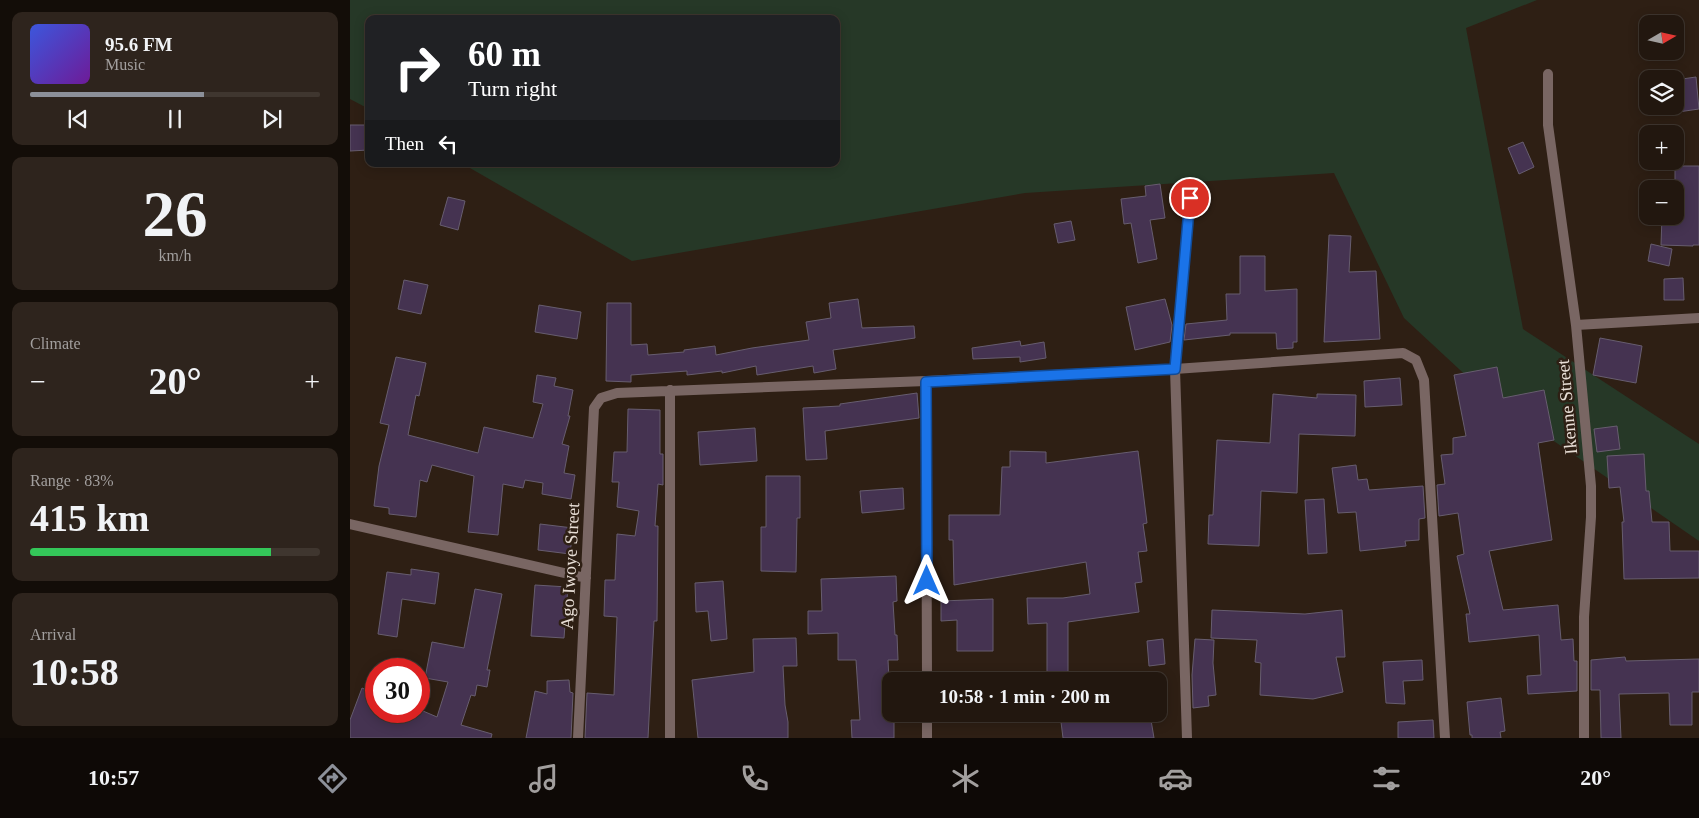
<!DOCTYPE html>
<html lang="en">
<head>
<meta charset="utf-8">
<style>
  :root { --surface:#22170f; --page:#2e241d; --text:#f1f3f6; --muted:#a29f9e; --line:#3f362f; --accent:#8c9099 }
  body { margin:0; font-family:Georgia,serif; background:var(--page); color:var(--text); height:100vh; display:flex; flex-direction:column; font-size:19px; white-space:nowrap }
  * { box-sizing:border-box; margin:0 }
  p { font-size:16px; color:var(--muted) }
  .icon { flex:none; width:28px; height:28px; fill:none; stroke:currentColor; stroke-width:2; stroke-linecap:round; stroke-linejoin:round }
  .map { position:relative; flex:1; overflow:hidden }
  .drawer { display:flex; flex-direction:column; gap:12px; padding:12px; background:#130d08; width:350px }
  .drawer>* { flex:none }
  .guide { position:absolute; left:15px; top:15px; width:475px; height:152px; border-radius:10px; box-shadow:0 2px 12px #0003,0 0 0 1px var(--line); background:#202124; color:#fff; overflow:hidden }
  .needle { width:32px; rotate:81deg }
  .tools { position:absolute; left:1289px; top:15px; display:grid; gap:10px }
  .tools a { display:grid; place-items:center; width:45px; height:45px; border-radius:10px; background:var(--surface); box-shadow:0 2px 12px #0003,0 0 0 1px var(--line); font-size:25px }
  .speed { position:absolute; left:15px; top:658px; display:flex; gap:10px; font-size:25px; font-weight:700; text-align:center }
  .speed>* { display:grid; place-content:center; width:65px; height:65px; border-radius:50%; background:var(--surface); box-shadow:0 2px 12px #0003,0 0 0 1px var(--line); line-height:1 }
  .speed .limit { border:8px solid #d22; background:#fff; color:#111 }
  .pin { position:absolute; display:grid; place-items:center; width:42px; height:42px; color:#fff; margin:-21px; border:2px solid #fff; border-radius:50%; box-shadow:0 1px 5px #0007 }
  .me { position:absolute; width:55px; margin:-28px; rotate:0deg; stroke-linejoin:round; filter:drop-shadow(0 0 4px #0008) }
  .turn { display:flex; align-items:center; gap:18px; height:105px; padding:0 20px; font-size:22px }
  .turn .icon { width:65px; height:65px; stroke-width:2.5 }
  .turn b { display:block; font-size:35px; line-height:42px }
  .then { display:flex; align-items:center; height:48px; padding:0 20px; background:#0003; gap:10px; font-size:19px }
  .big { font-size:38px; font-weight:700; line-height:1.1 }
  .drawer .widget { flex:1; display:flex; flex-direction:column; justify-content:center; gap:8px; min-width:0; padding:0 18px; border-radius:10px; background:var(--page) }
  .drawer .dial { align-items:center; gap:0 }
  .dial b { font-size:65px; line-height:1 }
  .song { display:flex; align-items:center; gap:15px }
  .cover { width:60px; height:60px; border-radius:8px; background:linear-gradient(135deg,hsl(230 70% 55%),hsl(280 70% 35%)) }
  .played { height:5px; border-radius:2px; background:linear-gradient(90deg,var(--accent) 60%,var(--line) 60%) }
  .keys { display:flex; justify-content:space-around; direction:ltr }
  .heat { display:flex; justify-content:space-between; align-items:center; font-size:28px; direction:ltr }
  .charge { height:8px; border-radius:4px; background:linear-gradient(90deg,#34c759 83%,var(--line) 0) }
  .trip { position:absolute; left:532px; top:672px; width:285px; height:50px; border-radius:10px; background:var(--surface); box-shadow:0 2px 12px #0003,0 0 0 1px var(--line); font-weight:700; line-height:50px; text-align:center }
  .tabs { display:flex; height:80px; justify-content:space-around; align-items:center; background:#0e0906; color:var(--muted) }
  .tabs .icon { width:35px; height:35px }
  .tabs .current { color:var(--accent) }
  .tabs b { font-size:22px; color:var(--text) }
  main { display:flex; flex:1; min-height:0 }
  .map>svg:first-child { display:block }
  .green { fill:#263827 }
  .building { fill:#453351; stroke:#675d6f }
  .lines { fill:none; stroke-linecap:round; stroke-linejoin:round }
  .street { stroke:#796663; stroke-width:10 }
  .route-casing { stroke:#114b97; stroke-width:12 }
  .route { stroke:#1a73e8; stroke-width:9 }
  .labels { text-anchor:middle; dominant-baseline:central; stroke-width:5; stroke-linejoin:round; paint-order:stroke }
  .street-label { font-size:18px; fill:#e8ded6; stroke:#2e1f14 }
</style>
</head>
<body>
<main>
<section class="drawer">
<div class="widget">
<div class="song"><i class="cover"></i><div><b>95.6 FM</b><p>Music</p></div></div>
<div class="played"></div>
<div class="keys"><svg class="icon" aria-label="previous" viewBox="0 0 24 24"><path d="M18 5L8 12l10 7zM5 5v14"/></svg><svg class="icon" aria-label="pause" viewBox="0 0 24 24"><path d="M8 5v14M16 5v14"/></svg><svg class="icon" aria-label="next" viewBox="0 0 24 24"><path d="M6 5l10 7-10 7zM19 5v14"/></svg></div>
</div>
<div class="widget dial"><b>26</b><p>km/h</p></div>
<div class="widget"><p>Climate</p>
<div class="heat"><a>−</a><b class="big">20°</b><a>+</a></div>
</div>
<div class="widget"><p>Range · 83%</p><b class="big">415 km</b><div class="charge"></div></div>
<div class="widget"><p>Arrival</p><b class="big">10:58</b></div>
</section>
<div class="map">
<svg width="1349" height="738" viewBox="0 0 1349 738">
  <rect width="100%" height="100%" fill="#2e1f14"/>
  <!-- green -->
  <path class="green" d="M 0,0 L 1187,0 L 1116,28 L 1173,329 L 1349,444 L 1349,541 L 1137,395 L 1054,318 L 984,173 L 675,193 L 282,261 L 113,164 L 486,164 L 486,19 L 19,19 L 19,109 L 0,99 Z"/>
  <!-- building -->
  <path class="building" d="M 1346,77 L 1349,109 L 1328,112 L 1325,80 Z
    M 0,125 L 19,125 L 19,150 L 0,151 Z
    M 1173,142 L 1184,167 L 1169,174 L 1158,148 Z
    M 1325,166 L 1349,166 L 1349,245 L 1343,245 L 1343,246 L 1311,245 L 1312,216 L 1325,216 Z
    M 810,184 L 815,218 L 800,220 L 807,259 L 788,263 L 781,223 L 774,224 L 771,199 L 796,196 L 795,186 Z
    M 98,197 L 115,201 L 108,230 L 90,225 Z
    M 721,221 L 725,240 L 708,243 L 704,224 Z
    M 979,235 L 1001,236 L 999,272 L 1026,271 L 1030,339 L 974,342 Z
    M 1301,244 L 1322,249 L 1319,266 L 1298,261 Z
    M 890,256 L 915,256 L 915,291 L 947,289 L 947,342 L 943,342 L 943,348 L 927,349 L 926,333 L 880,333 L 880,335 L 834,340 L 836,324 L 877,320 L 876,294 L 890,294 Z
    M 1333,278 L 1334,300 L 1314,300 L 1314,279 Z
    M 54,280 L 78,285 L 71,314 L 48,309 Z
    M 508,299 L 512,328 L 564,326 L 565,338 L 483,350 L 486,369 L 464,373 L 463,366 L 407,375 L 406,366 L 372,373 L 372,371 L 337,375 L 337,371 L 281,375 L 281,382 L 256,381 L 257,303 L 281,303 L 281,345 L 297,344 L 298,355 L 334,352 L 334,350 L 365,346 L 366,355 L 402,348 L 459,340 L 456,322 L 481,318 L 479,303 Z
    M 815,299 L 822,325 L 820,342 L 785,350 L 776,307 Z
    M 189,305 L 231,312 L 227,339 L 185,332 Z
    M 1250,338 L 1292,346 L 1286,383 L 1243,375 Z
    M 670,341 L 671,346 L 694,342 L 696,358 L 670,362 L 670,357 L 623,359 L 622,348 Z
    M 46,357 L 76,363 L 69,396 L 66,395 L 58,435 L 128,453 L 134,427 L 183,438 L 193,404 L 183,402 L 187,375 L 206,378 L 204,386 L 223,390 L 218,416 L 220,416 L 212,444 L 219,446 L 214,473 L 225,475 L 221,499 L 192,494 L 193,483 L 175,480 L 173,488 L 153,484 L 148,535 L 118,532 L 124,476 L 82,465 L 77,482 L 70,480 L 66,517 L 39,514 L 39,508 L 24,506 L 29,466 L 39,425 L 30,423 Z
    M 1147,367 L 1153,398 L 1194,390 L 1204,440 L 1188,443 L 1202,540 L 1139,551 L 1153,610 L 1208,605 L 1211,640 L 1223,639 L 1224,661 L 1227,661 L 1227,691 L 1178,694 L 1177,676 L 1191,675 L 1189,635 L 1119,642 L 1116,614 L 1120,614 L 1107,556 L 1114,554 L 1108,513 L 1089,516 L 1087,485 L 1095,484 L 1091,455 L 1103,454 L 1103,438 L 1116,436 L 1104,375 Z
    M 1050,378 L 1052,405 L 1015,407 L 1014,381 Z
    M 567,393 L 569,418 L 475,431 L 477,459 L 456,460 L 453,408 L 490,406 L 490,404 Z
    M 923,394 L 967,398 L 967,394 L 1006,395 L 1005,436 L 949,434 L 947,493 L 911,491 L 909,546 L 858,544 L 859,515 L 863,515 L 867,440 L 920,443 Z
    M 278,409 L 310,410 L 310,454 L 313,454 L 313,485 L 308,484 L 305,526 L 308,526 L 307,621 L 304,621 L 298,738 L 235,738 L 237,693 L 264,695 L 267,617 L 254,616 L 255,580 L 265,580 L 267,534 L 285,536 L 289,511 L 267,507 L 269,482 L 262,482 L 264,452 L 277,452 Z
    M 1267,426 L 1270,449 L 1247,452 L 1244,429 Z
    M 405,428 L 407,461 L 350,465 L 348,432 Z
    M 660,451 L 696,452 L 696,463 L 788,451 L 797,523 L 793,524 L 797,551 L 788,552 L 792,582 L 785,583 L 789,612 L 718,622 L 718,676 L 697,677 L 697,623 L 678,624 L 677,598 L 713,598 L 740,594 L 736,562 L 604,585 L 603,540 L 599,540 L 599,515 L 650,515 L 652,467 L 660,467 Z
    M 1294,454 L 1296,491 L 1299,491 L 1302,522 L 1319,522 L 1320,551 L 1349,551 L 1349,578 L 1274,579 L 1272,522 L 1274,522 L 1270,487 L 1259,488 L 1257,456 Z
    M 1006,465 L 1008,480 L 1017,479 L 1019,490 L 1073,486 L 1075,518 L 1069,519 L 1069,540 L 1055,541 L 1056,546 L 1010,551 L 1006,512 L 988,513 L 982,468 Z
    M 416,476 L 450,476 L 450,518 L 447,518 L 446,572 L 411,571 L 411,527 L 416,527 Z
    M 553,488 L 554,509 L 512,513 L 510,491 Z
    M 974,499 L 977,553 L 958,554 L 955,500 Z
    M 190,524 L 223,528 L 220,554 L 188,550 Z
    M 61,569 L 89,573 L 85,604 L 52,599 L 47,637 L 28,634 L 37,572 L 61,575 Z
    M 546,576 L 547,601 L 543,602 L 545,635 L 547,635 L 548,660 L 538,660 L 541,719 L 544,719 L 544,738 L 502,738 L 501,720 L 510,720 L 506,660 L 488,660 L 488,633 L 458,634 L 458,611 L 472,611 L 471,579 Z
    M 373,581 L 377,639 L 361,641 L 358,611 L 346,612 L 345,583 Z
    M 185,585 L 218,587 L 214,638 L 181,636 Z
    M 125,589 L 152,594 L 137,670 L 140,670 L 137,687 L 127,685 L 125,696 L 121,695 L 111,725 L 142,734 L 141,738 L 0,738 L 0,720 L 12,688 L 26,694 L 26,711 L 73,711 L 87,717 L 98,682 L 75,678 L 82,642 L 114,648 Z
    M 643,599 L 643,651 L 607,651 L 607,620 L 591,621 L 591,601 Z
    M 862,610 L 955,614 L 992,610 L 995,657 L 986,657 L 993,692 L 963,699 L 910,695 L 911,663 L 905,662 L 907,640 L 861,638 Z
    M 446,638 L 447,666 L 433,666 L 435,705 L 438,722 L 438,738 L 348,738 L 342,680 L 404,672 L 403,639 Z
    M 813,639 L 815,664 L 799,666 L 797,641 Z
    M 845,639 L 864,640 L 863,663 L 866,695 L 858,696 L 859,706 L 843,708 L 842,675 Z
    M 1275,657 L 1276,661 L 1349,659 L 1349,692 L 1342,692 L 1342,725 L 1320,725 L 1319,693 L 1269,694 L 1271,738 L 1251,738 L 1250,690 L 1241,690 L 1241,660 Z
    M 1072,660 L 1073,680 L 1053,681 L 1055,704 L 1036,703 L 1033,662 Z
    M 219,680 L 220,692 L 223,693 L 221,738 L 176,738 L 185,691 L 197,694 L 197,681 Z
    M 1151,698 L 1155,731 L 1150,732 L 1151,738 L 1122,738 L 1122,735 L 1120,735 L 1117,702 Z
    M 710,714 L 800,714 L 804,738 L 713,738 Z
    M 1083,720 L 1084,738 L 1048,738 L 1048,722 Z"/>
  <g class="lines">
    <!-- street -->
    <path class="street" d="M 1198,74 L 1198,125 L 1226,325 L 1241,486 L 1241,517 L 1234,617 L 1234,738
      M 1226,325 L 1349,318
      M 576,381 L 577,681
      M 0,524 L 236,578
      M 577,714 L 577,738
      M 228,738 L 244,408 L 251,398 L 267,393 L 576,381 L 825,369 L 1053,353 L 1066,360 L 1074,380 L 1095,738
      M 320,738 L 320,390
      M 837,738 L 825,369 L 840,198"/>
  </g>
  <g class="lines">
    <defs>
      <path id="route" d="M 577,581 L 576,382 L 825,369 L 840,198"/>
    </defs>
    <!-- route casing -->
    <use href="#route" class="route-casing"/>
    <!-- route -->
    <use href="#route" class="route"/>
  </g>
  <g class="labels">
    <!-- street labels -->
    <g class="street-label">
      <text transform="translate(1217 407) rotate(-95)">Ikenne Street</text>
      <text transform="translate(220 566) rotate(-87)">Ago Iwoye Street</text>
    </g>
  </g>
</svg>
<div class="tools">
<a><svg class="needle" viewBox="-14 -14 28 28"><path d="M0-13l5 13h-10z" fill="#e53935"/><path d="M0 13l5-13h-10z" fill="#a29f9e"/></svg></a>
<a><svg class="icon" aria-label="layers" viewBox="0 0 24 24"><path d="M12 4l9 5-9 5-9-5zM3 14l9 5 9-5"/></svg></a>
<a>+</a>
<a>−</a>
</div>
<div class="speed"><div class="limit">30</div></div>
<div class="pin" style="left:840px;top:198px;background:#d93025"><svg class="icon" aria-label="arrive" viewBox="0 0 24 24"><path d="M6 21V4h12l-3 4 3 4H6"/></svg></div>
<svg class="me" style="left:577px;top:581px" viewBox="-20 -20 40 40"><path d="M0-17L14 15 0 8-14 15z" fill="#1a73e8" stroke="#fff" stroke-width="4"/></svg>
<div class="trip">10:58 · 1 min · 200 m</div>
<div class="guide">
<div class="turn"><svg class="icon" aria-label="right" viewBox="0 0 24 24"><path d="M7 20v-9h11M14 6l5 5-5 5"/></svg><div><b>60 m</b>Turn right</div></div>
<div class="then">Then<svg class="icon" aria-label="left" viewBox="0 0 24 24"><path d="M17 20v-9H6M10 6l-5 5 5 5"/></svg></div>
</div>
</div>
</main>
<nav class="tabs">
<b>10:57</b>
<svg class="icon current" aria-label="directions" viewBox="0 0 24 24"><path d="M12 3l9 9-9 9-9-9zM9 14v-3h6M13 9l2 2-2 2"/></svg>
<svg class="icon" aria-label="music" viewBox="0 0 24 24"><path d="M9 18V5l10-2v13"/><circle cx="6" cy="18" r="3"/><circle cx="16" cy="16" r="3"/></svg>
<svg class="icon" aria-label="phone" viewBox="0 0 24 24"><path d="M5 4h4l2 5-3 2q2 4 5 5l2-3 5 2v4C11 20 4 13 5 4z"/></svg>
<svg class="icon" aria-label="climate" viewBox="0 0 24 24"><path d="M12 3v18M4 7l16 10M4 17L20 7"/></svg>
<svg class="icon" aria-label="car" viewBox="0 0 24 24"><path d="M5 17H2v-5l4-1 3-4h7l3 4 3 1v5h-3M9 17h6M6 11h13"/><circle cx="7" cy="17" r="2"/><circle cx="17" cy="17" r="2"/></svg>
<svg class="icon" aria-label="filters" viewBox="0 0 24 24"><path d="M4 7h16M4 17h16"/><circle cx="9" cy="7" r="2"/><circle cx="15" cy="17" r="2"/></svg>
<b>20°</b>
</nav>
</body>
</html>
